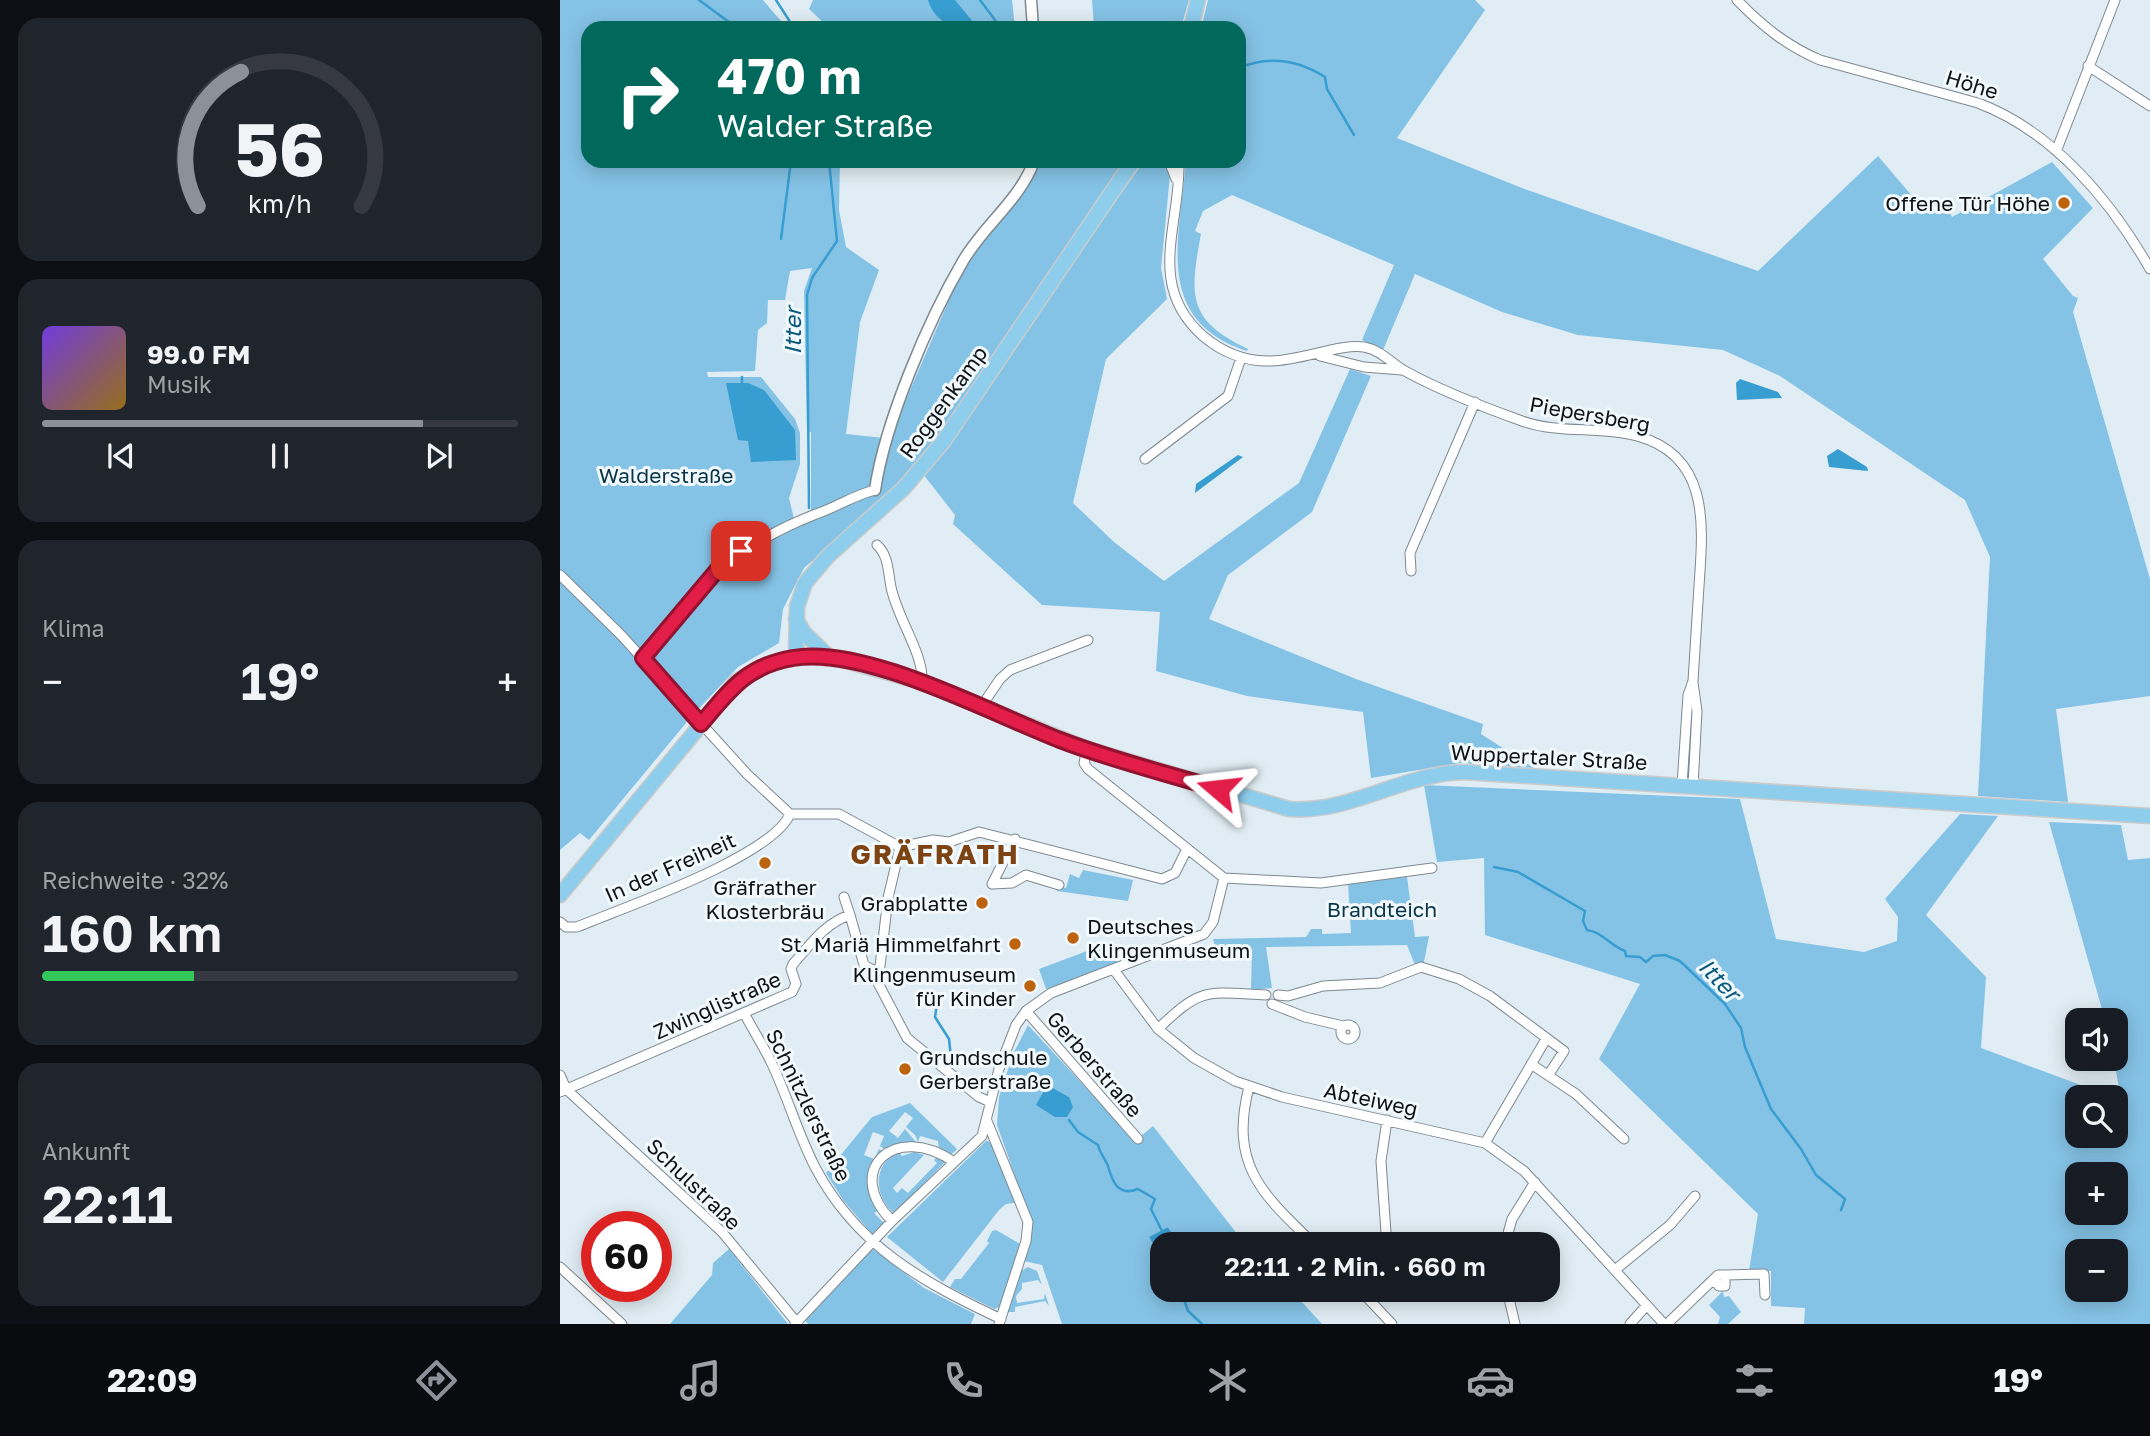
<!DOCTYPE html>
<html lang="de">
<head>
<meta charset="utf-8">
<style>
  :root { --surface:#171b24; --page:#20242c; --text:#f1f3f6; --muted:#9ea1a6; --line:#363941; --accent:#8c9099 }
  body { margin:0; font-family:"Golos Text",sans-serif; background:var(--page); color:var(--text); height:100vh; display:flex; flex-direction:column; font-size:26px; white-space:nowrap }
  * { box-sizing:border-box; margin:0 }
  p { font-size:23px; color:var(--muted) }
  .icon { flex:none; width:38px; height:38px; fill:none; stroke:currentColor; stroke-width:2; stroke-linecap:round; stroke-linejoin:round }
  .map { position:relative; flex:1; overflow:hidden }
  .panel { display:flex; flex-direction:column; gap:18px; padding:18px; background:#0d0f14; width:560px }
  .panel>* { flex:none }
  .banner { position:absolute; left:21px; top:21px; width:665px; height:147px; border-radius:21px; box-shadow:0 4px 18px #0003; background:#00695c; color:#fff; overflow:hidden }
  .tools { position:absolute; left:1505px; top:1008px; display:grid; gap:14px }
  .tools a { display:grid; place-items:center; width:63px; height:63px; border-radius:14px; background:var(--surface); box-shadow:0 4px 18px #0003; font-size:35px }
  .speed { position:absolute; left:21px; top:1211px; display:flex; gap:14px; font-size:35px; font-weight:700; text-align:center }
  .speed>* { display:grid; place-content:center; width:91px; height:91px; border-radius:50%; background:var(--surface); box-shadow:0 4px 18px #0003; line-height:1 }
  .speed .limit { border:10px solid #d22; background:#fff; color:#111 }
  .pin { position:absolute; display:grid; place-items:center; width:60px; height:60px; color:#fff; margin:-30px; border-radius:14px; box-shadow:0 4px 10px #0006 }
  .me { position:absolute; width:77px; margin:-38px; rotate:287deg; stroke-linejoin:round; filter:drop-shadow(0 0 5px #0008) }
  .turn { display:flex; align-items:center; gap:24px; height:147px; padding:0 21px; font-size:32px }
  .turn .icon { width:91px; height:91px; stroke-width:2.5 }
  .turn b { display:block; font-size:49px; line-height:60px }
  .big { font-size:52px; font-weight:600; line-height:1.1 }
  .panel .widget { flex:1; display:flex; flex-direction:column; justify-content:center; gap:10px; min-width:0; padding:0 24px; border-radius:21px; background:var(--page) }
  .panel .dial { align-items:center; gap:0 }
  .dial svg { height:182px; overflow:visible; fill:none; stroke:var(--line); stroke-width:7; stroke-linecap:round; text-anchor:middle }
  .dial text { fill:var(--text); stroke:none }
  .song { display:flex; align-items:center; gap:21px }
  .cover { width:84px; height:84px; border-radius:10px; background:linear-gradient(135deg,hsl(260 70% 55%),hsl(40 70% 35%)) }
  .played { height:7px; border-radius:4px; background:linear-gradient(90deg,var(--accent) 80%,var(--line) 80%) }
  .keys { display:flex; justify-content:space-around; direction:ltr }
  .heat { display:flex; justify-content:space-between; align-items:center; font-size:38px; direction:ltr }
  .charge { height:10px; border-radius:5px; background:linear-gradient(90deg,#34c759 32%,var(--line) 0) }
  .trip { position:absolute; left:590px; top:1232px; width:410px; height:70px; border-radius:21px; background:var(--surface); box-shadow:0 4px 18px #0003; font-weight:600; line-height:70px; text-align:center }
  .tabs { display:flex; height:112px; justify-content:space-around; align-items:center; background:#090b0e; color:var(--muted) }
  .tabs .icon { width:49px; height:49px }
  .tabs .on { color:var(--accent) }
  .tabs b { font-size:32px; color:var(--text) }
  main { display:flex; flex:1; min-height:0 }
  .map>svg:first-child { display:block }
  .green { fill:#85c3e6; fill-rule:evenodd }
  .water { fill:#389dd0 }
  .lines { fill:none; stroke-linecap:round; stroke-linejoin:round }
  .stream { stroke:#389dd0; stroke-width:2.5 }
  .minor-casing { stroke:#7d888f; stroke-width:11 }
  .tertiary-casing { stroke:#7d888f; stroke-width:13 }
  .primary-casing { stroke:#cacbcb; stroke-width:17 }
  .minor { stroke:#fff; stroke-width:9 }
  .tertiary { stroke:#fff; stroke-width:10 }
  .primary { stroke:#8fcdec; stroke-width:14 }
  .route-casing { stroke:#92132f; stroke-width:18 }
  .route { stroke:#e11d48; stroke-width:12 }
  .poi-dot { fill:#be630d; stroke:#f2f9fd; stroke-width:2.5 }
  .labels { text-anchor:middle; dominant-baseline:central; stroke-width:6; stroke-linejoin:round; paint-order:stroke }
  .street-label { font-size:21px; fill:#0e1214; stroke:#f2f9fd }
  .poi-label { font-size:21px; fill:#0e1214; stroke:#f2f9fd; text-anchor:end }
  .park-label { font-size:21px; fill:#09354a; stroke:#f2f9fd }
  .water-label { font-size:23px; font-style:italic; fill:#08587b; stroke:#f2f9fd }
  .district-label { font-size:28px; font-weight:bold; letter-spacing:2px; fill:#7d4312; stroke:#f2f9fd }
</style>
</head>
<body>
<main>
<section class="panel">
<div class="widget dial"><svg viewBox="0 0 100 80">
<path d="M14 69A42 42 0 1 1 86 69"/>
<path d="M14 69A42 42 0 0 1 33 10" stroke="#8c9099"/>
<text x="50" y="56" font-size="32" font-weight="700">56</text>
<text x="50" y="72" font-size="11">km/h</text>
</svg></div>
<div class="widget">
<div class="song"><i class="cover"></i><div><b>99.0 FM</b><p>Musik</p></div></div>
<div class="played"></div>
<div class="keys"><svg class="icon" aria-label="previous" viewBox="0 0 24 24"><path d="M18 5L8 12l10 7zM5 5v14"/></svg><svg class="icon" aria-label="pause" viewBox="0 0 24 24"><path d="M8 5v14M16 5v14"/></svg><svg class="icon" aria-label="next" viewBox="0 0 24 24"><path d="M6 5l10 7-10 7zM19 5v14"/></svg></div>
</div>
<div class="widget"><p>Klima</p>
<div class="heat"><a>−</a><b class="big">19°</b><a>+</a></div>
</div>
<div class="widget"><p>Reichweite · 32%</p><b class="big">160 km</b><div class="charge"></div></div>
<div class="widget"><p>Ankunft</p><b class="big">22:11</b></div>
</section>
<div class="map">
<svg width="1590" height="1324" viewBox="0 0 1590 1324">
  <rect width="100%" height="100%" fill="#e1edf4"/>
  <!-- green -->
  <path class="green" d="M 0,0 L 203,0 L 227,28 L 28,28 L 28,161 L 280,161 L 279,210 L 286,247 L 319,270 L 300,322 L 286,434 L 324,438 L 310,486 L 251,511 L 251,432 L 247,431 L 244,291 L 252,268 L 230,271 L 225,300 L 208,300 L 207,323 L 198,330 L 195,371 L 147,372 L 148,377 L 201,377 L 235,419 L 240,433 L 240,464 L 229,498 L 235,523 C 177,550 128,587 95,644 L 160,572 L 192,550 L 307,493 L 319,480 L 344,404 L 405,263 L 461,194 L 479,161 L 563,161 L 543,201 L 371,450 L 317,505 L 244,568 L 223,609 L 219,643 L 178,667 L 131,717 L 29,840 L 20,833 L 0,850 Z
    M 253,0 L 452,0 L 455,28 L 269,28 L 249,9 Z
    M 532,0 L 629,0 L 621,28 L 534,28 Z
    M 648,0 L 915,0 L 925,10 L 837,138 L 962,188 L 1198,271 L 1318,156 L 1364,210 L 1389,211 L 1392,217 L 1492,162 L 1533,208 L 1483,259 L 1513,296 L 1518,298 L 1513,312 L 1590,579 L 1590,696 L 1496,709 L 1508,802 L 1418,796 L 1430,557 L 1405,500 L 1220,376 L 1163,350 L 1018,335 L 942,312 L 855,274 L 823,350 L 802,340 L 834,265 L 672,195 L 643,211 L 635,231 L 641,234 C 630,294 626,320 688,349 L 687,351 C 592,320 620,237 626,161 L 679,161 L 679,28 L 641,28 Z
    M 584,161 L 604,161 L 610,175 L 601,268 L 607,299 L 546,359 L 513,503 L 554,542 L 604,581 L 739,483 L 790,369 L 811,376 L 752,512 L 668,575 L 649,619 L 796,679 L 923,724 L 921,734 L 974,768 L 900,763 L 811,778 L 803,712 L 687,696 L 596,671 L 600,612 L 482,605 L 393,524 L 395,515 L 363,474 Z
    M 864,785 L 1180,799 L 1216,939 L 1304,952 L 1337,941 L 1338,917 L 1325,899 L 1400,814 L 1438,816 L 1366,915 L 1426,977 L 1421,1048 L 1553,1097 L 1517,1097 L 1517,1136 L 1556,1136 L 1556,1098 L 1561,1100 L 1554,1059 L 1556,1020 L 1545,1020 L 1489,822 L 1561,825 L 1568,860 L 1590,858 L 1590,1324 L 1244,1324 L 1245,1308 L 1211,1306 L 1211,1271 L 1189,1271 L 1198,1214 L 1039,1059 L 1080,984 L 925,935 L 924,858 L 877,862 ZM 1556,1171 L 1556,1213 L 1517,1213 L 1517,1174 L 1555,1174 ZM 1517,1251 L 1556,1251 L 1556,1290 L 1517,1290 Z
    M 523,870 L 573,880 L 568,901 L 497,891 L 499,886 L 506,888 L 510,874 L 519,878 Z
    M 847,877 L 855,937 L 869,936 L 864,962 L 855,965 L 847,945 L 706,947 L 712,988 L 691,990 L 692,950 L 656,950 L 653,939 L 746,937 L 751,929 L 762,929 L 762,934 L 791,933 L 788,883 Z
    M 551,942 L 558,962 L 486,989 L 479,969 Z
    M 468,1025 L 575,1141 L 593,1126 L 685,1244 L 618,1244 L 608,1227 L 589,1237 L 602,1260 L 602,1290 L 731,1290 L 762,1324 L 502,1324 L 482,1265 L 464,1261 L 471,1238 L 471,1221 L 437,1125 L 439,1097 L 451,1060 L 454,1060 L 457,1053 L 454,1052 Z
    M 350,1103 L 397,1149 L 391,1155 L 379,1150 L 378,1141 L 360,1136 L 358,1142 L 355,1135 L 346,1127 L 353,1118 L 345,1112 L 329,1131 L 338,1138 L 345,1129 L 356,1142 L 327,1151 L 320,1146 L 324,1136 L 313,1132 L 304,1155 L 314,1159 L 319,1149 L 326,1153 C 311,1171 307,1189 319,1210 L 314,1213 L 324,1223 L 312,1234 L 283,1200 L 266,1173 L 312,1117 Z
    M 426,1141 L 432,1142 L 459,1202 L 446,1204 L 439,1210 L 383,1282 L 327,1237 Z
    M 338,1151 L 342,1156 L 354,1152 L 364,1155 L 333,1188 L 337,1193 L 342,1188 L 348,1193 L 377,1163 L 374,1160 L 380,1155 L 387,1160 L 334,1214 C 314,1195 312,1166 338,1151 Z
    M 436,1230 L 460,1244 L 440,1307 L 434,1309 L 390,1287 L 395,1279 L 401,1279 L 429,1243 L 427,1241 L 432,1231 Z
    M 169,1249 L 228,1324 L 110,1324 L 152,1275 L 153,1263 Z
    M 313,1249 L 364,1288 L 415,1314 L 411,1324 L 248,1324 L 245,1320 Z
    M 468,1267 L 477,1271 L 482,1285 L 478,1280 L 462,1283 L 462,1289 L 456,1296 L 457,1303 L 484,1299 L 485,1293 L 489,1306 L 485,1301 L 455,1307 L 455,1312 L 447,1312 L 461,1271 Z
    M 1163,1291 L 1164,1297 L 1169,1296 L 1181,1312 L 1168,1324 L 1158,1324 L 1160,1317 L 1149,1305 Z"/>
  <!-- water -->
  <path class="water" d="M 368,0 L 395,0 L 418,28 C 395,28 376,25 368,0 Z
    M 1180,379 L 1218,392 L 1222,398 L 1177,400 L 1176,383 Z
    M 166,383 L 188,383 L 204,390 L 235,430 L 236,460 L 191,462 L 188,441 L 178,440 Z
    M 1278,449 L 1307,467 L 1308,471 L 1269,467 L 1267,456 Z
    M 678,455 L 683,457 L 635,493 L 636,484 Z
    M 487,1085 L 509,1097 L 513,1107 L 507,1117 L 495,1117 L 476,1105 Z
    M 608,1227 L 618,1244 L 602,1244 L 602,1260 L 589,1237 Z"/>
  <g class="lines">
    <!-- stream -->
    <path class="stream" d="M 139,0 L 177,28
      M 216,0 L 234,28
      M 420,0 L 441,28
      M 679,68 C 710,55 738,60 765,77 L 767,89 L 794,135
      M 221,239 L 231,161
      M 182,377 L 182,385
      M 249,508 L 247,295 L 252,278 L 277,241 L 269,161
      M 934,867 L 958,872 L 1025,911 L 1023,921 L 1027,930 C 1043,932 1050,946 1065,951 L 1066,956 L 1080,957 L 1086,962 L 1093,956 L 1105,955 L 1120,961 L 1165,1004 L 1181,1028 L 1185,1047 L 1211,1109 L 1241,1149 L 1256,1175 L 1285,1199 L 1281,1210
      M 371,995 L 377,1004 L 375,1017 L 389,1039 L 391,1058
      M 509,1120 L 518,1132 L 538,1145 C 540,1154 545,1158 548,1166 C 552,1181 558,1197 578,1189 L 595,1199 L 591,1209 L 602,1231
      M 621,1290 L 628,1311 L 642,1324"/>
    <defs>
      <path id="minor" d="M 1177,0 C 1202,26 1227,46 1260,60 L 1418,103 C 1493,131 1551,201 1590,269
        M 1528,66 L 1590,106
        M 1497,149 L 1555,0
        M 609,161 L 616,179
        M 619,161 C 621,224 585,285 643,336 C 662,352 686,362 711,361 C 739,361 783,343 804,347 C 821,350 831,363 845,371 C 881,391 923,407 962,421 C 998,434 1040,426 1077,436 C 1151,456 1143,527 1139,586 C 1137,618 1135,650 1133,681 L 1128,695 L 1122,785
        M 760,356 L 804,367 L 842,370
        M 585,459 L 668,396 L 681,358
        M 317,545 C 329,556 328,573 331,587 C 337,618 364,654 362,682
        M 851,571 L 850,553 L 915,402
        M 0,575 L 62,636 L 187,774 L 230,814
        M 83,658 C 141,588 168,548 256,514 C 277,507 294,495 315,490
        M 1133,683 L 1137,711 L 1133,786
        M 421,707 L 440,679 L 450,670 L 528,640
        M 527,749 L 524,763 L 528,769 L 664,878
        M 230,814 L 279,814 L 340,847
        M 340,847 L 373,840 L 389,842 L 419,832 L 602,879 L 615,873 L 627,849
        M 340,847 L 328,898 L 318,983 L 347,1038 L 419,1097 L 430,1102
        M 664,878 L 761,883 L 872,868
        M 432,884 L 452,883 L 466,875 L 499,885
        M 432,884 L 455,839
        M 284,897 L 290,915
        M 0,922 L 6,927 L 17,927 C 62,908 212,857 230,814
        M 554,970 L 598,1029 L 634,1058 L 675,1081 L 722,1097 L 925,1143 L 964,1171 L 1104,1324
        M 718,995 L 728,996 L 763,986 L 820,983 L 861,967 L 899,979 L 930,996 L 1004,1051 L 989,1074
        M 712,1004 L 745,1017 L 783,1026
        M 466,1011 L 578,1139
        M 184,1013 C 193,1030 204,1047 212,1064 C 228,1098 238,1134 255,1167 C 297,1247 363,1282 441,1319
        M781 1032a7 7 0 1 1 14 0a7 7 0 1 1-14 0Z
        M 598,1029 C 642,986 647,992 706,995
        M 971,1064 L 1016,1094 L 1064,1139
        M 0,1075 L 6,1089 L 162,1232 L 238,1324
        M 689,1087 C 669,1165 702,1194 754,1244
        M 0,1092 L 232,992 L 236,984 L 231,969 L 233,964 C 250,945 265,923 290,915 L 304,965 L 317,972
        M 427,1121 L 468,1222 L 466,1241 L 439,1324
        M 925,1143 L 986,1039
        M 332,1221 C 282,1170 335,1121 394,1162
        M 826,1233 L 821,1161 L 827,1120
        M 945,1244 L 952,1219 L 975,1182
        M 0,1267 L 62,1324
        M 1055,1270 L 1110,1225 L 1135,1196
        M 1165,1275 L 1204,1274 L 1205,1295
        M 800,1290 L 832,1324
        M 947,1290 L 955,1324
        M 235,1324 L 332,1221 L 422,1136 L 439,1069 L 456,1025 L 466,1011 L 491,993 L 644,934 L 653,922 L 664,878
        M 1070,1324 L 1087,1305
        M 1107,1324 L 1158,1275 L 1165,1275 L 1165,1286 L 1159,1286 L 1154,1280"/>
      <path id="tertiary" d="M 471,0 L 473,28
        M 315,490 C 325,422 368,321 403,261 C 424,225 460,200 474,161"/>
      <path id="primary" d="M 631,28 L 638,0
        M 236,619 L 244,633 L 270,658
        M 236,657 L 237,607 L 245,583 L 268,556 L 343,489 L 383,442 L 573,161
        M 0,895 L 177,681 L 210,664 L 236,657 L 253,656 L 283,660 L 362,682 L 527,749 L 729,809 C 789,814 844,773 904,772 L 1590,816"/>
    </defs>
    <!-- minor casing -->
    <use href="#minor" class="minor-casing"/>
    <!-- tertiary casing -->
    <use href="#tertiary" class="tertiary-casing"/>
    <!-- primary casing -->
    <use href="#primary" class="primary-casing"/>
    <!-- minor -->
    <use href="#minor" class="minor"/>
    <!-- tertiary -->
    <use href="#tertiary" class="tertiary"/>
    <!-- primary -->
    <use href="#primary" class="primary"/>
  </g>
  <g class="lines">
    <defs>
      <path id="route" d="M 181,551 L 158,569 L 83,658 L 141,724 C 170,690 186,666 233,658 C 305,645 432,714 500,740 C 552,760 605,773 658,789"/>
    </defs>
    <!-- route casing -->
    <use href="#route" class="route-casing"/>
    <!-- route -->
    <use href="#route" class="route"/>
  </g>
  <!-- markers -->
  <g class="poi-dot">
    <circle cx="1504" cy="203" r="7"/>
    <circle cx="205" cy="863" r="7"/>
    <circle cx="422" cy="903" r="7"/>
    <circle cx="513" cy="938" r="7"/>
    <circle cx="455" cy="944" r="7"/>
    <circle cx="470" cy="986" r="7"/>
    <circle cx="345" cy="1069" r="7"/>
  </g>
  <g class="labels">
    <!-- street labels -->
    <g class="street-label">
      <text transform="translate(1412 84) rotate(17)">Höhe</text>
      <text transform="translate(383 402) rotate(-54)">Roggenkamp</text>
      <text transform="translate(1030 414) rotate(10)">Piepersberg</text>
      <text transform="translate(989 757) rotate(3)">Wuppertaler Straße</text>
      <text transform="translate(110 867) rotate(-24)">In der Freiheit</text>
      <text transform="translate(157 1005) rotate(-24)">Zwinglistraße</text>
      <text transform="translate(535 1064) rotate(49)">Gerberstraße</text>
      <text transform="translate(811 1099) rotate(12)">Abteiweg</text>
      <text transform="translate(249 1105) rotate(64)">Schnitzlerstraße</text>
      <text transform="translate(134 1184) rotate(44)">Schulstraße</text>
    </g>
    <!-- poi labels -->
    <g class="poi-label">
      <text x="1490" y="203">Offene Tür Höhe</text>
      <text x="205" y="887" text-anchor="middle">Gräfrather<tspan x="205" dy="24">Klosterbräu</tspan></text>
      <text x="408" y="903">Grabplatte</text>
      <text x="527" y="926" text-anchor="start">Deutsches<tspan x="527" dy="24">Klingenmuseum</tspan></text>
      <text x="441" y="944">St. Mariä Himmelfahrt</text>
      <text x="456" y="974">Klingenmuseum<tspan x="456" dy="24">für Kinder</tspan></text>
      <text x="359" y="1057" text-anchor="start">Grundschule<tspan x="359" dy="24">Gerberstraße</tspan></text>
    </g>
    <!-- park labels -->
    <g class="park-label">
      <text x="106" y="475">Walderstraße</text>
      <text x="822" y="909">Brandteich</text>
    </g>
    <!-- water labels -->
    <g class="water-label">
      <text transform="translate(232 331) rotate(-90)">Itter</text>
      <text transform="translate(1160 979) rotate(46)">Itter</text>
    </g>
    <!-- district labels -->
    <g class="district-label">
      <text x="375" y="853">GRÄFRATH</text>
    </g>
  </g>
</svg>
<div class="tools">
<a><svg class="icon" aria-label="sound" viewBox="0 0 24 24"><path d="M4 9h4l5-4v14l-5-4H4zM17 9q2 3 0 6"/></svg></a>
<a><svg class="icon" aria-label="search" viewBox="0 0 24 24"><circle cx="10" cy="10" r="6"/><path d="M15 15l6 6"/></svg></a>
<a>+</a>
<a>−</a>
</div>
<div class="speed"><div class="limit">60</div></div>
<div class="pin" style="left:181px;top:551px;background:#d93025"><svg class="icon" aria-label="arrive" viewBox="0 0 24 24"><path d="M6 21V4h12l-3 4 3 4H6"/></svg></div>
<svg class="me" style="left:658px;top:789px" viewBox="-20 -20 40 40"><path d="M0-17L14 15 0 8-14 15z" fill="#e11d48" stroke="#fff" stroke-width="4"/></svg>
<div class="trip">22:11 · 2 Min. · 660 m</div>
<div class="banner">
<div class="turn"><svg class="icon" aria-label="right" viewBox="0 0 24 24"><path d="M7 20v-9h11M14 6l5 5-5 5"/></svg><div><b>470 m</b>Walder Straße</div></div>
</div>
</div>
</main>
<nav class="tabs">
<b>22:09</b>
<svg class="icon on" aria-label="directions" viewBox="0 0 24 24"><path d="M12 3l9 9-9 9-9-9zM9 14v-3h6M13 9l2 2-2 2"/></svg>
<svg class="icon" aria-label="music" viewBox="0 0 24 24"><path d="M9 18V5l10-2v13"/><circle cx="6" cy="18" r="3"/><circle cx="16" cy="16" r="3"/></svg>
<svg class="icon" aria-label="phone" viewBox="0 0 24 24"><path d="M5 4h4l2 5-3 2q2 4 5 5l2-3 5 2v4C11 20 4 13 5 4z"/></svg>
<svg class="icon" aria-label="climate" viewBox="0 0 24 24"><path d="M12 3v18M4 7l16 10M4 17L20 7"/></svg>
<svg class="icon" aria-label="car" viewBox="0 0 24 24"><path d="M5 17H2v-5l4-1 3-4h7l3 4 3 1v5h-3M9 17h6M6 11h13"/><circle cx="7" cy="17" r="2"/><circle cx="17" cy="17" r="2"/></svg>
<svg class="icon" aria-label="filters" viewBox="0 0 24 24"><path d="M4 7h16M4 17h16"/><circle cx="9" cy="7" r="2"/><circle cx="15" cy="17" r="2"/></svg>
<b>19°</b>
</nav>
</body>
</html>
